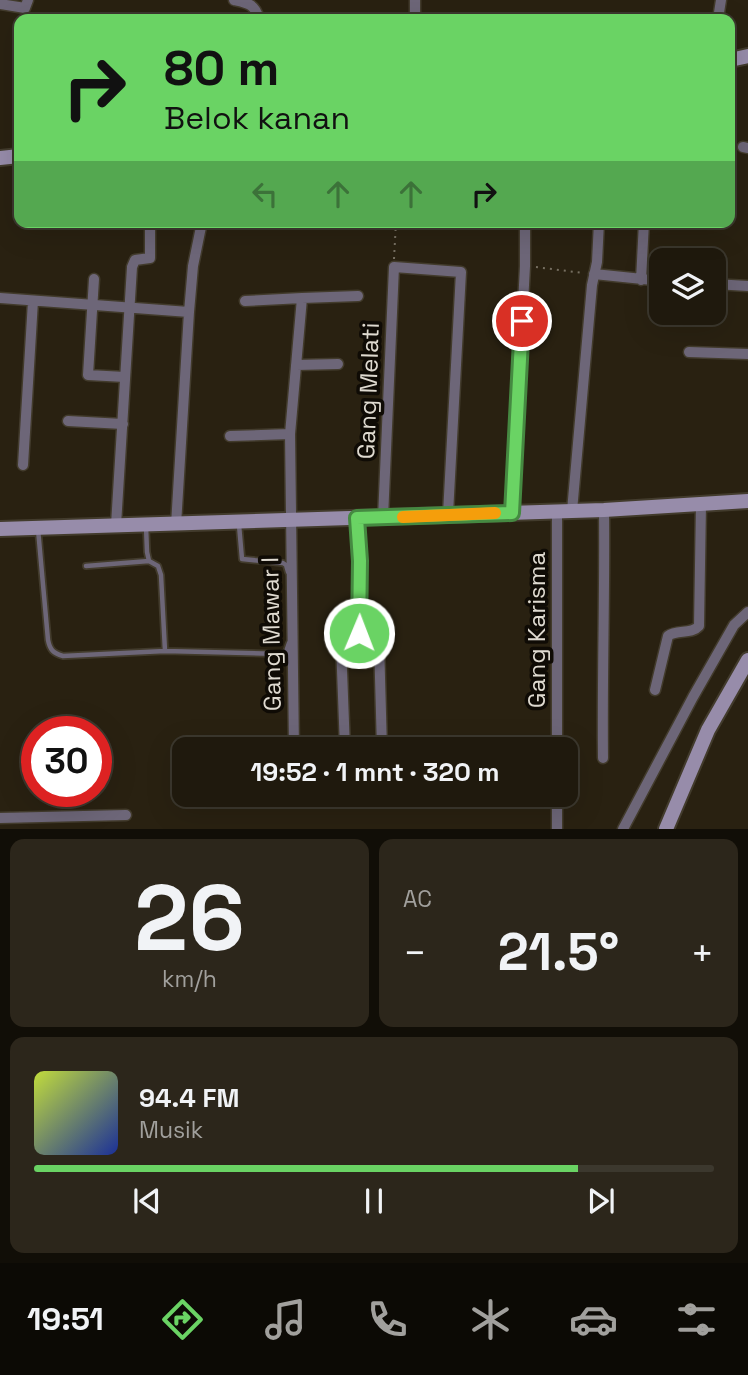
<!DOCTYPE html>
<html lang="id">
<head>
<meta charset="utf-8">
<style>
  :root { --surface:#1f190d; --page:#2c261b; --text:#f1f3f6; --muted:#a1a09d; --line:#3c382e; --accent:#6ad364 }
  body { margin:0; font-family:"Space Grotesk",sans-serif; background:var(--page); color:var(--text); height:100vh; display:flex; flex-direction:column; font-size:26px; white-space:nowrap }
  * { box-sizing:border-box; margin:0 }
  p { font-size:23px; color:var(--muted) }
  .icon { flex:none; width:38px; height:38px; fill:none; stroke:currentColor; stroke-width:2; stroke-linecap:round; stroke-linejoin:round }
  .map { position:relative; height:829px; overflow:hidden }
  .details { display:flex; flex-direction:column; gap:10px; padding:10px; background:#110e07; flex:1 }
  .details>* { flex:none }
  .hud { position:absolute; left:14px; top:14px; width:721px; height:214px; border-radius:14px; box-shadow:0 7px 28px #0002,0 0 0 2px var(--line); background:#6ad364; color:#111; overflow:hidden }
  .tools { position:absolute; left:649px; top:248px; display:grid; gap:14px }
  .tools a { display:grid; place-items:center; width:77px; height:77px; border-radius:14px; background:var(--surface); box-shadow:0 7px 28px #0002,0 0 0 2px var(--line); font-size:35px }
  .speed { position:absolute; left:21px; top:716px; display:flex; gap:14px; font-size:35px; font-weight:700; text-align:center }
  .speed>* { display:grid; place-content:center; width:91px; height:91px; border-radius:50%; background:var(--surface); box-shadow:0 7px 28px #0002,0 0 0 2px var(--line); line-height:1 }
  .speed .limit { border:10px solid #d22; background:#fff; color:#111 }
  .pin { position:absolute; display:grid; place-items:center; width:60px; height:60px; color:#fff; margin:-30px; border:4px solid #fff; border-radius:50%; box-shadow:0 2px 7px #0007 }
  .me { position:absolute; width:77px; margin:-38px; rotate:1deg; stroke-linejoin:round; filter:drop-shadow(0 0 5px #0008) }
  .turn { display:flex; align-items:center; gap:24px; height:147px; padding:0 35px; font-size:32px }
  .turn .icon { width:91px; height:91px; stroke-width:2.5 }
  .turn b { display:block; font-size:49px; line-height:60px }
  .lanes { display:flex; align-items:center; height:66px; padding:0 35px; background:#0003; justify-content:center; gap:35px; direction:ltr }
  .lanes .off { opacity:.35 }
  .big { font-size:52px; font-weight:700; line-height:1.1 }
  .details .card { flex:1; display:flex; flex-direction:column; justify-content:center; gap:10px; min-width:0; padding:0 24px; border-radius:14px; background:var(--page) }
  .details .dial { align-items:center; gap:0 }
  .dial b { font-size:91px; line-height:1 }
  .song { display:flex; align-items:center; gap:21px }
  .cover { width:84px; height:84px; border-radius:10px; background:linear-gradient(135deg,hsl(70 70% 55%),hsl(230 70% 35%)) }
  .played { height:7px; border-radius:4px; background:linear-gradient(90deg,var(--accent) 80%,var(--line) 80%) }
  .keys { display:flex; justify-content:space-around; direction:ltr }
  .heat { display:flex; justify-content:space-between; align-items:center; font-size:38px; direction:ltr }
  .details .tiles { flex:1; display:grid; gap:10px; grid-template-columns:1fr 1fr }
  .card:last-child { grid-column:span 2 }
  .trip { position:absolute; left:172px; top:737px; width:406px; height:70px; border-radius:14px; background:var(--surface); box-shadow:0 7px 28px #0002,0 0 0 2px var(--line); font-weight:700; line-height:70px; text-align:center }
  .menu { display:flex; height:112px; justify-content:space-around; align-items:center; background:#0c0a05; color:var(--muted) }
  .menu .icon { width:49px; height:49px }
  .menu .current { color:var(--accent) }
  .menu b { font-size:32px; color:var(--text) }
  .map>svg:first-child { display:block }
  .lines { fill:none; stroke-linecap:round; stroke-linejoin:round }
  .lane-casing { stroke:#423b2c; stroke-width:8 }
  .street-casing { stroke:#423b2c; stroke-width:13 }
  .secondary-casing { stroke:#423b2c; stroke-width:18 }
  .path { stroke:#766f61; stroke-width:2; stroke-dasharray:2 5; stroke-linecap:butt }
  .lane { stroke:#6d6678; stroke-width:4.5 }
  .street { stroke:#6d6678; stroke-width:10 }
  .secondary { stroke:#978caa; stroke-width:14 }
  .route-casing { stroke:#458941; stroke-width:18 }
  .route { stroke:#6ad364; stroke-width:12 }
  .slow { stroke:#f59e0b; stroke-width:12 }
  .labels { text-anchor:middle; dominant-baseline:central; stroke-width:7; stroke-linejoin:round; paint-order:stroke }
  .street-label { font-size:24px; fill:#dfdad0; stroke:#0f0b05 }
</style>
</head>
<body>
<div class="map">
<svg width="748" height="829" viewBox="0 0 748 829">
  <rect width="100%" height="100%" fill="#292111"/>
  <g class="lines">
    <defs>
      <path id="lane" d="M 239,525 L 242,559 L 283,563 L 286,565 L 288,572
        M 146,526 L 147,552 L 149,561 L 158,566 L 161,575 L 165,651
        M 38,529 L 48,640 C 50,650 53,653 63,656 L 165,651 L 281,654 L 286,652 L 289,643
        M 86,566 L 149,561"/>
      <path id="street" d="M 234,0 C 248,3 255,4 259,19
        M 415,0 L 415,19
        M 0,4 L 25,8 L 28,0
        M 718,19 L 721,0
        M 743,147 L 748,148
        M 594,274 L 662,281
        M 94,279 L 88,375 L 125,377
        M 641,280 L 644,222
        M 714,284 L 748,286
        M 0,298 L 189,312
        M 302,298 L 358,296
        M 245,301 L 302,298 L 290,434 L 294,749
        M 689,352 L 748,354
        M 296,365 L 338,364
        M 68,421 L 123,424
        M 230,436 L 290,434
        M 23,465 L 33,301
        M 557,511 L 557,749
        M 572,511 L 592,285 L 597,262 L 599,222
        M 512,513 L 525,266 L 525,222
        M 357,518 L 361,561 L 359,633
        M 383,518 L 394,267 L 461,272 L 448,514
        M 116,525 L 132,267 L 135,260 L 150,258 L 150,222
        M 176,525 L 189,312 L 193,266 L 202,222
        M 655,690 L 668,636 C 677,629 691,635 699,626 L 701,504
        M 345,749 L 341,644 L 343,639 L 359,633 L 379,642 L 382,749
        M 603,758 C 602,675 605,593 604,510
        M 0,818 L 126,815
        M 557,829 L 557,794
        M 623,829 L 693,697 L 734,625 L 748,612"/>
      <path id="secondary" d="M 730,60 L 748,56
        M 0,158 L 19,156
        M 0,529 L 604,510 L 748,501
        M 666,829 L 708,730 L 748,660"/>
    </defs>
    <!-- lane casing -->
    <use href="#lane" class="lane-casing"/>
    <!-- street casing -->
    <use href="#street" class="street-casing"/>
    <!-- secondary casing -->
    <use href="#secondary" class="secondary-casing"/>
    <!-- path -->
    <path class="path" d="M 394,259 L 396,222
      M 536,267 L 583,273"/>
    <!-- lane -->
    <use href="#lane" class="lane"/>
    <!-- street -->
    <use href="#street" class="street"/>
    <!-- secondary -->
    <use href="#secondary" class="secondary"/>
  </g>
  <g class="lines">
    <defs>
      <path id="route" d="M 359,633 L 360,561 L 357,518 L 512,513 L 522,321"/>
    </defs>
    <!-- route casing -->
    <use href="#route" class="route-casing"/>
    <!-- route -->
    <use href="#route" class="route"/>
    <!-- slow -->
    <path class="slow" d="M 403,517 L 495,513"/>
  </g>
  <g class="labels">
    <!-- street labels -->
    <g class="street-label">
      <text transform="translate(368 391) rotate(-88)">Gang Melati</text>
      <text transform="translate(536 630) rotate(-90)">Gang Karisma</text>
      <text transform="translate(271 634) rotate(-91)">Gang Mawar I</text>
    </g>
  </g>
</svg>
<div class="tools">
<a><svg class="icon" aria-label="layers" viewBox="0 0 24 24"><path d="M12 4l9 5-9 5-9-5zM3 14l9 5 9-5"/></svg></a>
</div>
<div class="speed"><div class="limit">30</div></div>
<div class="pin" style="left:522px;top:321px;background:#d93025"><svg class="icon" aria-label="arrive" viewBox="0 0 24 24"><path d="M6 21V4h12l-3 4 3 4H6"/></svg></div>
<svg class="me" style="left:359px;top:633px" viewBox="-20 -20 40 40"><circle r="17" fill="#6ad364" stroke="#fff" stroke-width="3"/><path d="M0-11L8 9 0 5-8 9z" fill="#fff"/></svg>
<div class="trip">19:52 · 1 mnt · 320 m</div>
<div class="hud">
<div class="turn"><svg class="icon" aria-label="right" viewBox="0 0 24 24"><path d="M7 20v-9h11M14 6l5 5-5 5"/></svg><div><b>80 m</b>Belok kanan</div></div>
<div class="lanes"><svg class="icon off" aria-label="left" viewBox="0 0 24 24"><path d="M17 20v-9H6M10 6l-5 5 5 5"/></svg><svg class="icon off" aria-label="ahead" viewBox="0 0 24 24"><path d="M12 20V5M6 11l6-6 6 6"/></svg><svg class="icon off" aria-label="ahead" viewBox="0 0 24 24"><path d="M12 20V5M6 11l6-6 6 6"/></svg><svg class="icon" aria-label="right" viewBox="0 0 24 24"><path d="M7 20v-9h11M14 6l5 5-5 5"/></svg></div>
</div>
</div>
<section class="details">
<div class="tiles">
<div class="card dial"><b>26</b><p>km/h</p></div>
<div class="card"><p>AC</p>
<div class="heat"><a>−</a><b class="big">21.5°</b><a>+</a></div>
</div>
<div class="card">
<div class="song"><i class="cover"></i><div><b>94.4 FM</b><p>Musik</p></div></div>
<div class="played"></div>
<div class="keys"><svg class="icon" aria-label="previous" viewBox="0 0 24 24"><path d="M18 5L8 12l10 7zM5 5v14"/></svg><svg class="icon" aria-label="pause" viewBox="0 0 24 24"><path d="M8 5v14M16 5v14"/></svg><svg class="icon" aria-label="next" viewBox="0 0 24 24"><path d="M6 5l10 7-10 7zM19 5v14"/></svg></div>
</div>
</div>
</section>
<nav class="menu">
<b>19:51</b>
<svg class="icon current" aria-label="directions" viewBox="0 0 24 24"><path d="M12 3l9 9-9 9-9-9zM9 14v-3h6M13 9l2 2-2 2"/></svg>
<svg class="icon" aria-label="music" viewBox="0 0 24 24"><path d="M9 18V5l10-2v13"/><circle cx="6" cy="18" r="3"/><circle cx="16" cy="16" r="3"/></svg>
<svg class="icon" aria-label="phone" viewBox="0 0 24 24"><path d="M5 4h4l2 5-3 2q2 4 5 5l2-3 5 2v4C11 20 4 13 5 4z"/></svg>
<svg class="icon" aria-label="climate" viewBox="0 0 24 24"><path d="M12 3v18M4 7l16 10M4 17L20 7"/></svg>
<svg class="icon" aria-label="car" viewBox="0 0 24 24"><path d="M5 17H2v-5l4-1 3-4h7l3 4 3 1v5h-3M9 17h6M6 11h13"/><circle cx="7" cy="17" r="2"/><circle cx="17" cy="17" r="2"/></svg>
<svg class="icon" aria-label="filters" viewBox="0 0 24 24"><path d="M4 7h16M4 17h16"/><circle cx="9" cy="7" r="2"/><circle cx="15" cy="17" r="2"/></svg>
</nav>
</body>
</html>
